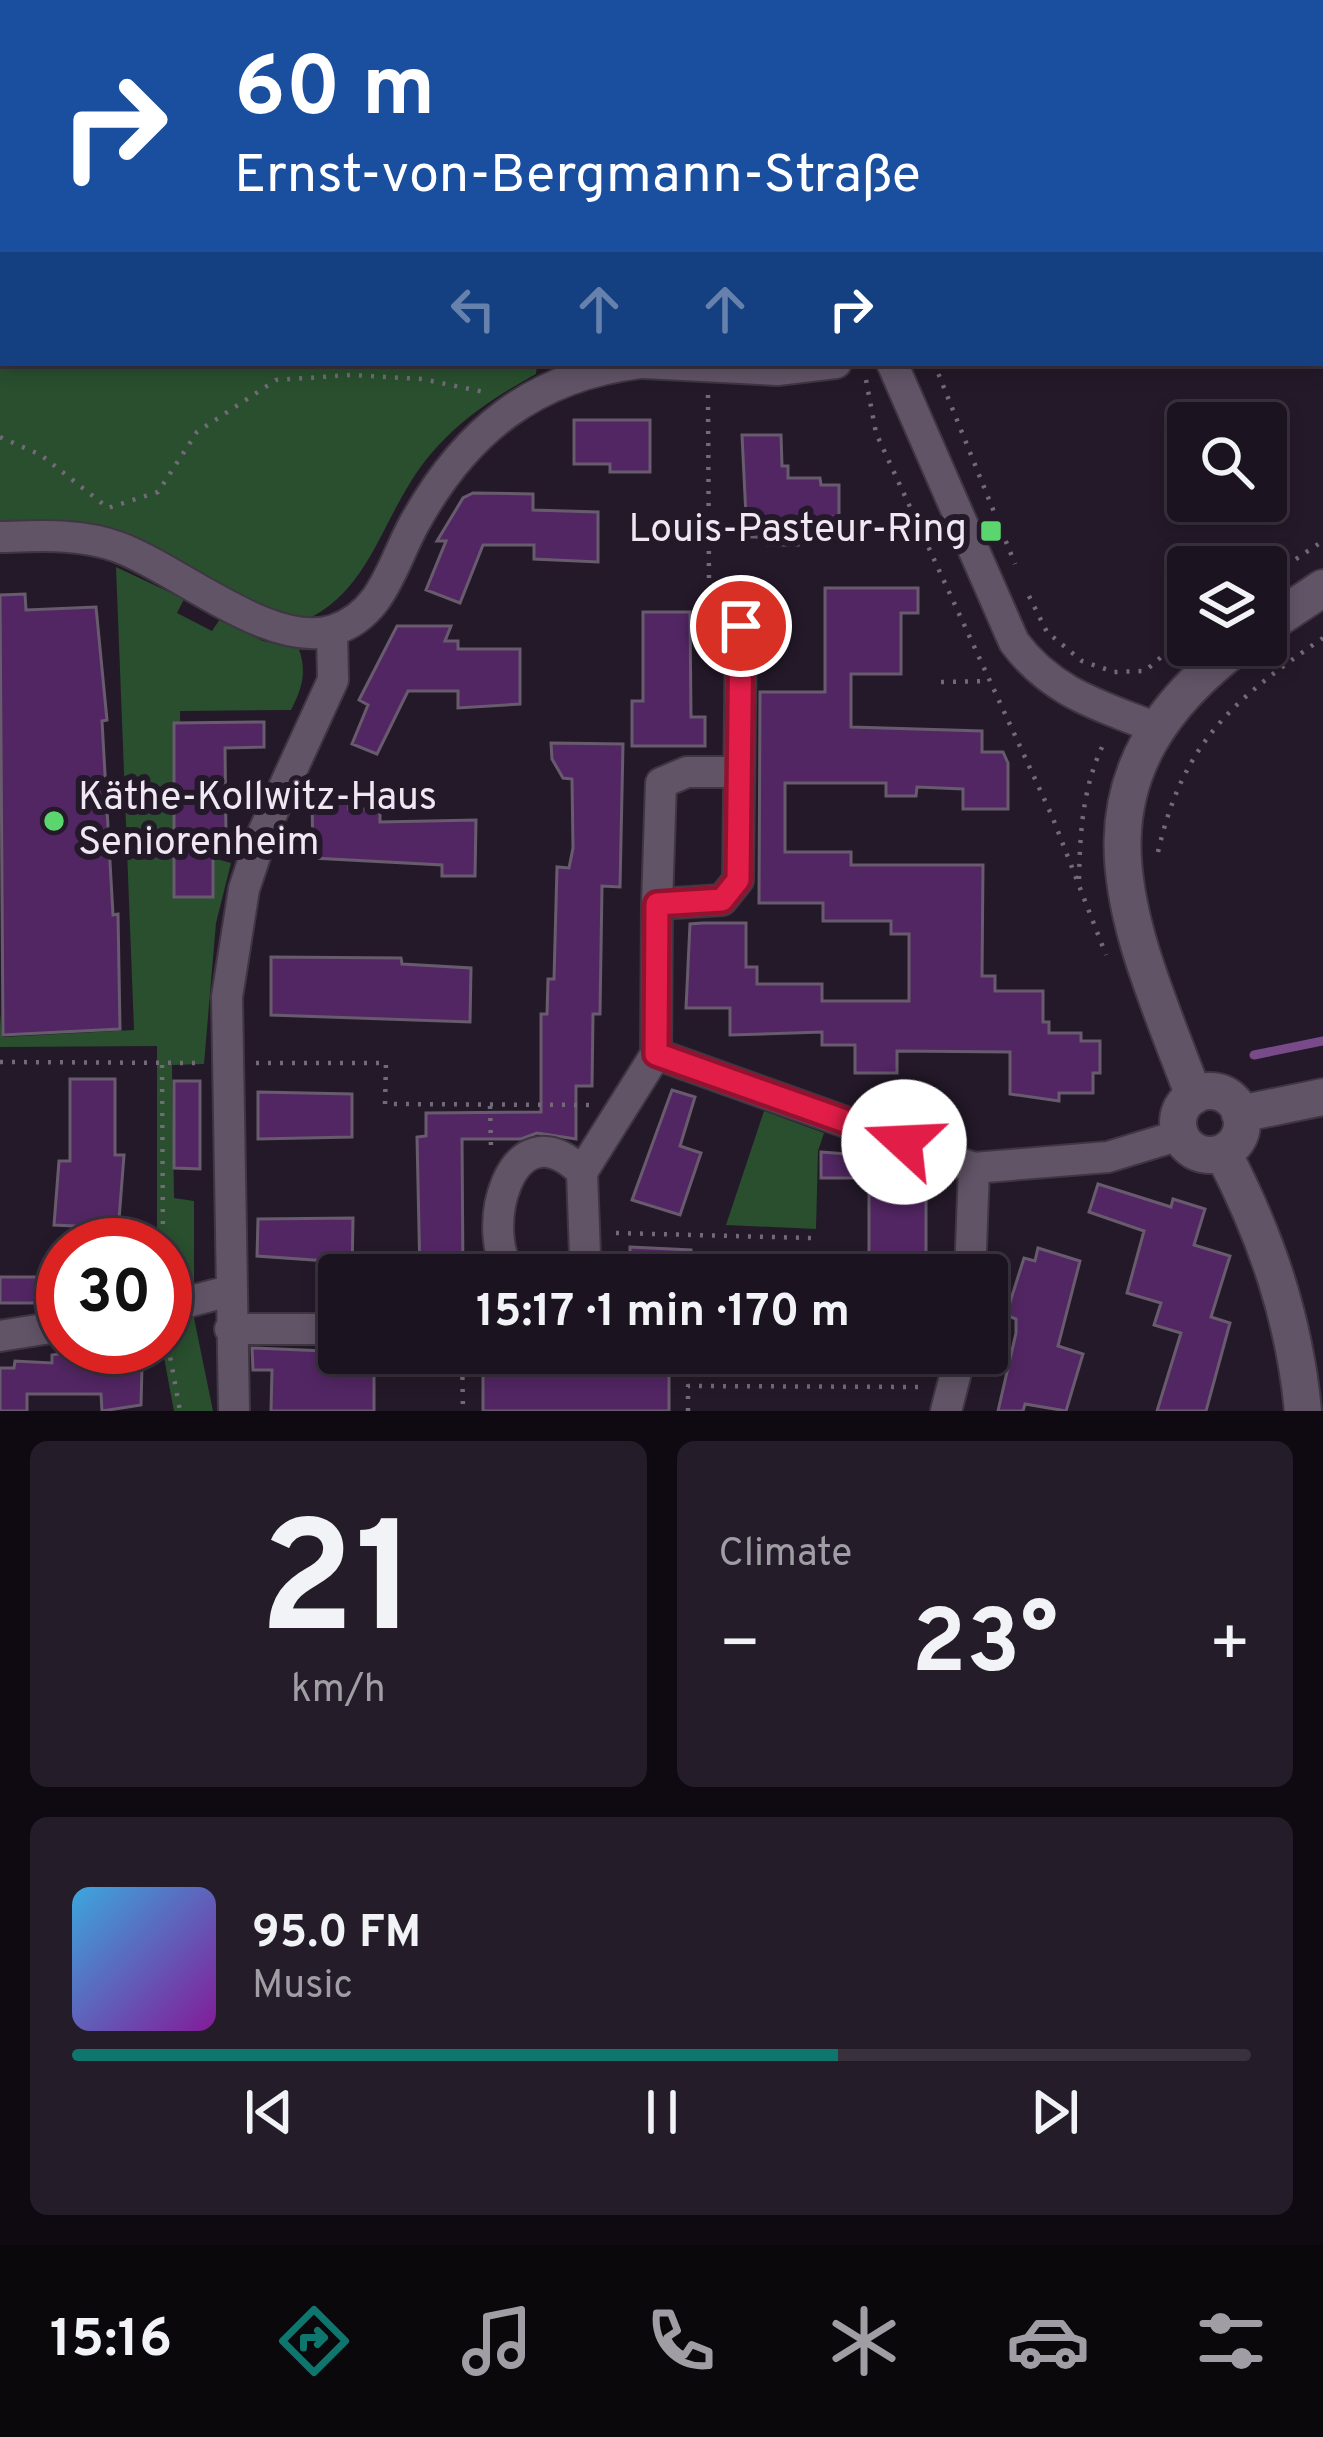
<!DOCTYPE html>
<html lang="en">
<head>
<meta charset="utf-8">
<style>
  :root { --surface:#1b131f; --page:#241c28; --text:#f1f3f6; --muted:#a09ea4; --line:#39323d; --accent:#0f766e }
  body { margin:0; font-family:Overpass,sans-serif; background:var(--page); color:var(--text); height:100vh; display:flex; flex-direction:column; font-size:45px; white-space:nowrap }
  * { box-sizing:border-box; margin:0 }
  p { font-size:39px; color:var(--muted) }
  .icon { flex:none; width:66px; height:66px; fill:none; stroke:currentColor; stroke-width:2; stroke-linecap:round; stroke-linejoin:round }
  .map { position:relative; height:1411px; overflow:hidden }
  .sheet { display:flex; flex-direction:column; gap:30px; padding:30px; background:#0f0a11; flex:1 }
  .sheet>* { flex:none }
  .top-card { position:absolute; left:0px; top:0px; width:1323px; height:366px; box-shadow:0 6px 18px #0003,0 0 0 3px var(--line); background:#1a4fa0; color:#fff; overflow:hidden }
  .controls { position:absolute; left:1167px; top:402px; display:grid; gap:24px }
  .controls a { display:grid; place-items:center; width:120px; height:120px; border-radius:12px; background:var(--surface); box-shadow:0 6px 18px #0003,0 0 0 3px var(--line); font-size:60px }
  .speed { position:absolute; left:36px; top:1218px; display:flex; gap:24px; font-size:60px; font-weight:700; text-align:center }
  .speed>* { display:grid; place-content:center; width:156px; height:156px; border-radius:50%; background:var(--surface); box-shadow:0 6px 18px #0003,0 0 0 3px var(--line); line-height:1 }
  .speed .limit { border:18px solid #d22; background:#fff; color:#111 }
  .pin { position:absolute; display:grid; place-items:center; width:102px; height:102px; color:#fff; margin:-51px; border:6px solid #fff; border-radius:50%; box-shadow:0 3px 12px #0007 }
  .me { position:absolute; width:132px; margin:-66px; rotate:290deg; stroke-linejoin:round; filter:drop-shadow(0 0 9px #0008) }
  .turn { display:flex; align-items:center; gap:42px; height:252px; padding:0 36px; font-size:54px }
  .turn .icon { width:156px; height:156px; stroke-width:2.5 }
  .turn b { display:block; font-size:84px; line-height:102px }
  .lanes { display:flex; align-items:center; height:114px; padding:0 36px; background:#0003; justify-content:center; gap:60px; direction:ltr }
  .lanes .off { opacity:.35 }
  .big { font-size:90px; font-weight:700; line-height:1.1 }
  .sheet .tile { flex:1; display:flex; flex-direction:column; justify-content:center; gap:18px; min-width:0; padding:0 42px; border-radius:18px; background:var(--page) }
  .sheet .dial { align-items:center; gap:0 }
  .dial b { font-size:156px; line-height:1 }
  .song { display:flex; align-items:center; gap:36px }
  .cover { width:144px; height:144px; border-radius:18px; background:linear-gradient(135deg,hsl(200 70% 55%),hsl(290 70% 35%)) }
  .played { height:12px; border-radius:6px; background:linear-gradient(90deg,var(--accent) 65%,var(--line) 65%) }
  .keys { display:flex; justify-content:space-around; direction:ltr }
  .heat { display:flex; justify-content:space-between; align-items:center; font-size:66px; direction:ltr }
  .sheet .tiles { flex:1; display:grid; gap:30px; grid-template-columns:1fr 1fr }
  .tile:last-child { grid-column:span 2 }
  .trip { position:absolute; left:318px; top:1254px; width:690px; height:120px; border-radius:12px; background:var(--surface); box-shadow:0 6px 18px #0003,0 0 0 3px var(--line); font-weight:700; line-height:120px; text-align:center }
  .tabs { display:flex; height:192px; justify-content:space-around; align-items:center; background:#0b080c; color:var(--muted) }
  .tabs .icon { width:84px; height:84px }
  .tabs .active { color:var(--accent) }
  .tabs b { font-size:54px; color:var(--text) }
  .map>svg:first-child { display:block }
  .green { fill:#294f2e }
  .lines { fill:none; stroke-linecap:round; stroke-linejoin:round }
  .stream { stroke:#784a8a; stroke-width:9 }
  .building { fill:#522663; stroke:#685b6e; stroke-width:3 }
  .minor-casing { stroke:#3f3642; stroke-width:34 }
  .tertiary-casing { stroke:#3f3642; stroke-width:40 }
  .path { stroke:#736a78; stroke-width:4.5; stroke-dasharray:3 9; stroke-linecap:butt }
  .minor { stroke:#615467; stroke-width:30 }
  .tertiary { stroke:#615467; stroke-width:36 }
  .route-casing { stroke:#92132f; stroke-width:30 }
  .route { stroke:#e11d48; stroke-width:21 }
  .poi-dot { fill:#5bd56e; stroke:#241929; stroke-width:4.5 }
  .labels { text-anchor:middle; dominant-baseline:central; stroke-width:12; stroke-linejoin:round; paint-order:stroke }
  .poi-label { font-size:39px; fill:#efe7f2; stroke:#241929; text-anchor:end }
</style>
</head>
<body>
<div class="map">
<svg width="1323" height="1411" viewBox="0 0 1323 1411">
  <rect width="100%" height="100%" fill="#241929"/>
  <!-- green -->
  <path class="green" d="M 0,0 L 619,0 L 3,3 L 3,363 L 537,363 L 536,374 C 485,402 441,432 410,483 C 377,536 364,593 304,621 L 269,609 L 121,533 L 0,523 Z
    M 116,567 L 184,599 L 177,613 L 212,631 L 220,619 L 263,641 L 299,649 C 307,673 302,688 291,710 L 180,711 L 182,849 L 231,863 L 216,923 L 204,1064 L 172,1065 L 174,1198 L 194,1201 L 194,1318 L 213,1411 L 174,1411 L 162,1347 L 165,1245 L 157,1245 L 157,1046 L 0,1047 L 0,1013 L 2,1037 L 134,1030 Z
    M 764,1111 L 824,1133 L 818,1151 L 816,1229 L 726,1225 Z"/>
  <g class="lines">
    <!-- stream -->
    <path class="stream" d="M 1254,1055 L 1323,1041"/>
  </g>
  <!-- building -->
  <path class="building" d="M 574,420 L 650,420 L 650,472 L 610,472 L 610,464 L 574,464 Z
    M 742,435 L 781,435 L 782,466 L 788,466 L 788,478 L 820,478 L 821,485 L 839,485 L 839,517 L 832,517 L 832,537 L 798,537 L 798,545 L 768,545 L 768,537 L 747,537 Z
    M 473,493 L 533,494 L 533,510 L 598,512 L 598,562 L 534,559 L 534,545 L 483,545 L 460,603 L 426,590 L 446,541 L 437,541 L 463,498 Z
    M 825,588 L 918,588 L 918,613 L 901,613 L 901,674 L 851,674 L 851,727 L 982,731 L 982,752 L 1003,752 L 1008,763 L 1008,809 L 963,809 L 963,789 L 917,787 L 916,796 L 886,796 L 886,783 L 785,783 L 785,852 L 851,852 L 851,865 L 983,865 L 982,976 L 995,976 L 995,991 L 1043,991 L 1043,1022 L 1049,1022 L 1049,1033 L 1081,1033 L 1081,1041 L 1100,1041 L 1100,1073 L 1093,1073 L 1093,1093 L 1059,1093 L 1059,1101 L 1010,1094 L 1010,1052 L 897,1051 L 897,1073 L 855,1073 L 855,1045 L 822,1045 L 822,1032 L 730,1035 L 730,1008 L 686,1008 L 690,924 L 703,923 L 746,923 L 746,967 L 757,967 L 757,984 L 822,984 L 822,1001 L 909,1001 L 909,934 L 891,934 L 891,921 L 823,921 L 823,903 L 759,903 L 760,692 L 825,692 Z
    M 25,594 L 26,610 L 96,607 L 107,720 L 102,721 L 113,915 L 118,914 L 120,1029 L 3,1035 L 0,595 Z
    M 643,612 L 690,612 L 691,717 L 705,717 L 705,746 L 632,746 L 632,701 L 643,701 Z
    M 397,626 L 451,626 L 445,641 L 458,641 L 458,649 L 520,649 L 520,704 L 458,708 L 458,691 L 408,691 L 377,754 L 352,744 L 368,705 L 359,700 Z
    M 264,722 L 264,747 L 225,748 L 226,835 L 213,836 L 213,897 L 174,897 L 174,723 Z
    M 551,743 L 623,744 L 620,887 L 602,886 L 600,1014 L 593,1014 L 592,1086 L 576,1086 L 576,1139 L 537,1133 L 521,1139 L 462,1139 L 463,1275 L 420,1275 L 417,1137 L 426,1136 L 426,1113 L 541,1112 L 541,1014 L 547,1014 L 548,979 L 554,979 L 557,867 L 569,868 L 573,848 L 572,779 L 563,778 L 552,759 Z
    M 312,800 L 349,800 L 349,809 L 380,809 L 380,822 L 476,820 L 475,876 L 442,876 L 442,865 L 313,858 Z
    M 271,957 L 401,958 L 402,964 L 471,968 L 470,1022 L 271,1015 Z
    M 70,1079 L 115,1079 L 115,1155 L 124,1155 L 117,1245 L 75,1245 L 74,1226 L 54,1225 L 59,1161 L 70,1161 Z
    M 174,1081 L 200,1081 L 200,1169 L 174,1168 Z
    M 672,1090 L 695,1097 L 680,1146 L 701,1153 L 680,1215 L 632,1200 Z
    M 258,1092 L 352,1094 L 352,1137 L 258,1139 Z
    M 821,1152 L 886,1157 L 886,1178 L 821,1178 Z
    M 926,1178 L 926,1275 L 869,1275 L 869,1179 Z
    M 1098,1184 L 1171,1207 L 1173,1199 L 1205,1209 L 1194,1245 L 1230,1256 L 1211,1317 L 1230,1323 L 1206,1411 L 1157,1411 L 1181,1333 L 1154,1325 L 1161,1303 L 1127,1293 L 1144,1231 L 1089,1212 Z
    M 353,1218 L 352,1272 L 327,1272 L 327,1261 L 257,1256 L 258,1219 Z
    M 630,1247 L 691,1250 L 691,1274 L 630,1274 Z
    M 1038,1248 L 1080,1261 L 1058,1346 L 1083,1354 L 1066,1411 L 1025,1404 L 1023,1411 L 998,1411 L 1016,1333 L 1016,1319 L 1006,1315 L 1024,1258 L 1035,1261 Z
    M 0,1277 L 63,1277 L 63,1303 L 0,1303 Z
    M 252,1348 L 374,1353 L 374,1411 L 271,1411 L 272,1370 L 253,1370 Z
    M 65,1353 L 130,1354 L 130,1366 L 142,1366 L 141,1405 L 102,1411 L 101,1394 L 27,1394 L 27,1411 L 0,1411 L 0,1368 L 14,1368 L 15,1361 L 52,1363 L 52,1355 Z
    M 483,1371 L 669,1372 L 669,1411 L 483,1411 Z"/>
  <g class="lines">
    <defs>
      <path id="minor" d="M 866,3 L 867,0
        M 644,363 L 777,370 L 836,363
        M 892,363 L 1014,642 C 1051,692 1098,705 1154,727
        M 0,537 C 39,536 80,533 118,547 C 177,568 272,651 334,630 C 383,614 392,564 414,524 C 465,431 534,376 640,363
        M 741,625 L 738,880 L 722,900 L 657,904 L 656,1054 L 974,1168 L 1108,1157 L 1180,1135
        M 657,904 L 661,783 L 687,772 L 739,772
        M 582,1172 L 656,1054
        M 513,1275 C 477,1238 509,1101 582,1172 L 585,1255 L 575,1275
        M 970,1275 L 974,1168
        M 165,1308 L 229,1291
        M 230,1329 L 339,1329
        M 0,1336 L 63,1326
        M 234,1411 L 227,997 L 244,889 L 262,835 L 333,680 L 332,631
        M 946,1411 L 961,1353"/>
      <path id="tertiary" d="M 1266,626 L 1323,588
        M1178 1123a32 32 0 1 1 64 0a32 32 0 1 1-64 0Z
        M 1194,1096 C 1126,917 1057,783 1239,645
        M 1240,1114 L 1323,1097
        M 1223,1153 C 1266,1236 1294,1317 1303,1411"/>
    </defs>
    <!-- minor casing -->
    <use href="#minor" class="minor-casing"/>
    <!-- tertiary casing -->
    <use href="#tertiary" class="tertiary-casing"/>
    <!-- path -->
    <path class="path" d="M 396,3 L 398,0
      M 626,3 L 626,0
      M 0,4 L 3,10
      M 0,126 L 3,114
      M 0,212 L 3,220
      M 0,329 L 3,326
      M 0,334 L 3,342
      M 934,363 L 1015,564
      M 866,380 L 876,433 L 1052,816 L 1106,955
      M 708,395 L 709,584 L 739,596
      M 0,437 L 41,455 L 108,508 L 158,492 L 197,432 L 276,380 L 351,375 L 422,379 L 484,392
      M 1266,579 L 1323,541
      M 1029,596 L 1047,632 L 1082,661 L 1114,672 L 1145,671 L 1188,634
      M 941,682 L 988,681
      M 1158,852 C 1183,742 1233,700 1323,638
      M 1079,879 C 1080,830 1083,783 1106,739
      M 0,1062 L 196,1063
      M 256,1063 L 386,1063 L 385,1104 L 591,1105
      M 162,1065 L 163,1245
      M 490,1106 L 491,1148
      M 616,1233 L 811,1238
      M 166,1334 L 180,1411
      M 462,1353 L 463,1411
      M 688,1411 L 688,1386 L 921,1387"/>
    <!-- minor -->
    <use href="#minor" class="minor"/>
    <!-- tertiary -->
    <use href="#tertiary" class="tertiary"/>
  </g>
  <g class="lines">
    <defs>
      <path id="route" d="M 741,626 L 738,880 L 722,900 L 657,904 L 656,1054 L 904,1142"/>
    </defs>
    <!-- route casing -->
    <use href="#route" class="route-casing"/>
    <!-- route -->
    <use href="#route" class="route"/>
  </g>
  <!-- markers -->
  <g class="poi-dot">
    <rect x="979" y="519" width="24" height="24" rx="6"/>
    <circle cx="54" cy="821" r="12"/>
  </g>
  <g class="labels">
    <!-- poi labels -->
    <g class="poi-label">
      <text x="967" y="531">Louis-Pasteur-Ring</text>
      <text x="78" y="799" text-anchor="start">Käthe-Kollwitz-Haus<tspan x="78" dy="45">Seniorenheim</tspan></text>
    </g>
  </g>
</svg>
<div class="controls">
<a><svg class="icon" aria-label="search" viewBox="0 0 24 24"><circle cx="10" cy="10" r="6"/><path d="M15 15l6 6"/></svg></a>
<a><svg class="icon" aria-label="layers" viewBox="0 0 24 24"><path d="M12 4l9 5-9 5-9-5zM3 14l9 5 9-5"/></svg></a>
</div>
<div class="speed"><div class="limit">30</div></div>
<div class="pin" style="left:741px;top:626px;background:#d93025"><svg class="icon" aria-label="arrive" viewBox="0 0 24 24"><path d="M6 21V4h12l-3 4 3 4H6"/></svg></div>
<svg class="me" style="left:904px;top:1142px" viewBox="-20 -20 40 40"><circle r="19" fill="#fff"/><path d="M0-13L10 11 0 6-10 11z" fill="#e11d48"/></svg>
<div class="trip">15:17 · 1 min · 170 m</div>
<div class="top-card">
<div class="turn"><svg class="icon" aria-label="right" viewBox="0 0 24 24"><path d="M7 20v-9h11M14 6l5 5-5 5"/></svg><div><b>60 m</b>Ernst-von-Bergmann-Straße</div></div>
<div class="lanes"><svg class="icon off" aria-label="left" viewBox="0 0 24 24"><path d="M17 20v-9H6M10 6l-5 5 5 5"/></svg><svg class="icon off" aria-label="ahead" viewBox="0 0 24 24"><path d="M12 20V5M6 11l6-6 6 6"/></svg><svg class="icon off" aria-label="ahead" viewBox="0 0 24 24"><path d="M12 20V5M6 11l6-6 6 6"/></svg><svg class="icon" aria-label="right" viewBox="0 0 24 24"><path d="M7 20v-9h11M14 6l5 5-5 5"/></svg></div>
</div>
</div>
<section class="sheet">
<div class="tiles">
<div class="tile dial"><b>21</b><p>km/h</p></div>
<div class="tile"><p>Climate</p>
<div class="heat"><a>−</a><b class="big">23°</b><a>+</a></div>
</div>
<div class="tile">
<div class="song"><i class="cover"></i><div><b>95.0 FM</b><p>Music</p></div></div>
<div class="played"></div>
<div class="keys"><svg class="icon" aria-label="previous" viewBox="0 0 24 24"><path d="M18 5L8 12l10 7zM5 5v14"/></svg><svg class="icon" aria-label="pause" viewBox="0 0 24 24"><path d="M8 5v14M16 5v14"/></svg><svg class="icon" aria-label="next" viewBox="0 0 24 24"><path d="M6 5l10 7-10 7zM19 5v14"/></svg></div>
</div>
</div>
</section>
<nav class="tabs">
<b>15:16</b>
<svg class="icon active" aria-label="directions" viewBox="0 0 24 24"><path d="M12 3l9 9-9 9-9-9zM9 14v-3h6M13 9l2 2-2 2"/></svg>
<svg class="icon" aria-label="music" viewBox="0 0 24 24"><path d="M9 18V5l10-2v13"/><circle cx="6" cy="18" r="3"/><circle cx="16" cy="16" r="3"/></svg>
<svg class="icon" aria-label="phone" viewBox="0 0 24 24"><path d="M5 4h4l2 5-3 2q2 4 5 5l2-3 5 2v4C11 20 4 13 5 4z"/></svg>
<svg class="icon" aria-label="climate" viewBox="0 0 24 24"><path d="M12 3v18M4 7l16 10M4 17L20 7"/></svg>
<svg class="icon" aria-label="car" viewBox="0 0 24 24"><path d="M5 17H2v-5l4-1 3-4h7l3 4 3 1v5h-3M9 17h6M6 11h13"/><circle cx="7" cy="17" r="2"/><circle cx="17" cy="17" r="2"/></svg>
<svg class="icon" aria-label="filters" viewBox="0 0 24 24"><path d="M4 7h16M4 17h16"/><circle cx="9" cy="7" r="2"/><circle cx="15" cy="17" r="2"/></svg>
</nav>
</body>
</html>
